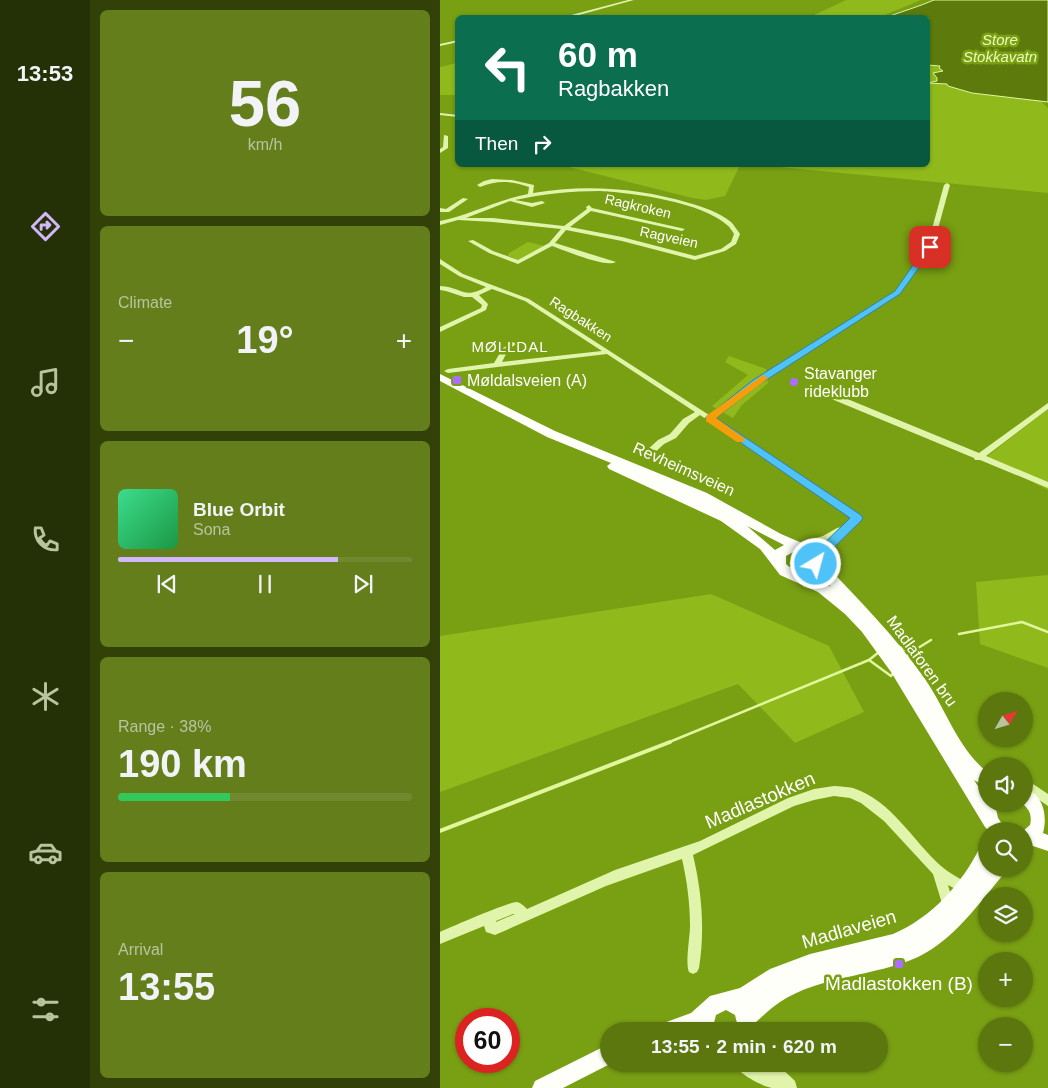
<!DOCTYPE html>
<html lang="en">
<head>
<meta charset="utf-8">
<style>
  :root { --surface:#5b770e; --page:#647e1c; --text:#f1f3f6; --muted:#b8c49e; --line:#70882e; --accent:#d2b7fa }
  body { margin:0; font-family:Arial,sans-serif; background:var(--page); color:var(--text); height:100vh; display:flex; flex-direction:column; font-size:19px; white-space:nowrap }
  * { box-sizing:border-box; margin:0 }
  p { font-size:16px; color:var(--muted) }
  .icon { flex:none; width:28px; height:28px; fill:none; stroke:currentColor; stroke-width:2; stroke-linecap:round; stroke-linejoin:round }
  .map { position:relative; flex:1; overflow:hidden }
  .drawer { display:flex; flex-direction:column; gap:10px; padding:10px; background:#324108; width:350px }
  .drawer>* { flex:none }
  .top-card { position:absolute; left:15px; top:15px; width:475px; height:152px; border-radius:8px; box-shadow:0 1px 4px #0004; background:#0b6e4f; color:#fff; overflow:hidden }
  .needle { width:32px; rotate:51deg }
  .controls { position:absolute; left:538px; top:692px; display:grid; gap:10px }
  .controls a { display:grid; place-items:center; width:55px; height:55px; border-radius:50%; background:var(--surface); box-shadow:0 1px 4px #0004; font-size:25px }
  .speed { position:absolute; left:15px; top:1008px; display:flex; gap:10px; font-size:25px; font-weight:700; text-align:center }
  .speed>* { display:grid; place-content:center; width:65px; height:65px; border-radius:50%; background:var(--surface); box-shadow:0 1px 4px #0004; line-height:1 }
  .speed .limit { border:8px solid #d22; background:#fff; color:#111 }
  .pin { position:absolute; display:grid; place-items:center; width:42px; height:42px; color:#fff; margin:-21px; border-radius:10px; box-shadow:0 2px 8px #0006 }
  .me { position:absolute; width:55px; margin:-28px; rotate:37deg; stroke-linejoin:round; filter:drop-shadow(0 0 4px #0008) }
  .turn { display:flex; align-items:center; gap:18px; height:105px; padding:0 20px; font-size:22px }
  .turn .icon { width:65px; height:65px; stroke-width:2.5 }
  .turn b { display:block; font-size:35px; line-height:42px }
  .then { display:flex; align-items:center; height:48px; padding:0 20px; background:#0003; gap:10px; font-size:19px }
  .big { font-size:38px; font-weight:700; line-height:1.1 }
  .drawer .widget { flex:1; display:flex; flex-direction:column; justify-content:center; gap:8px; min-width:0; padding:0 18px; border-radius:8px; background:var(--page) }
  .drawer .dial { align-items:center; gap:0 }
  .dial b { font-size:65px; line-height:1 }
  .song { display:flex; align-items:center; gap:15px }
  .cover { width:60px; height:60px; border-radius:8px; background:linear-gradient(135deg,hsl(150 70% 55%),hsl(140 70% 35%)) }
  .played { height:5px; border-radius:2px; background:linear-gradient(90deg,var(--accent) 75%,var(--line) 75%) }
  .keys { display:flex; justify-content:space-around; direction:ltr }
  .heat { display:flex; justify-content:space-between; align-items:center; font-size:28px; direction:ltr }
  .charge { height:8px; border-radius:4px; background:linear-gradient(90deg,#34c759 38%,var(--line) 0) }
  .trip { position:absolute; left:160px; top:1022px; width:288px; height:50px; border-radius:25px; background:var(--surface); box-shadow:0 1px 4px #0004; font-weight:700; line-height:50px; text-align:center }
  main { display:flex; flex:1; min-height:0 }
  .tab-bar { display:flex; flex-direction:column; width:90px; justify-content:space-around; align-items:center; background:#243006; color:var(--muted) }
  .tab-bar .icon { width:35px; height:35px }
  .tab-bar .current { color:var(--accent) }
  .tab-bar b { font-size:22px; color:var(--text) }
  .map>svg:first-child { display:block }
  .green { fill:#90b91b }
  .water { fill:#5c7b0c; stroke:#e1f79d }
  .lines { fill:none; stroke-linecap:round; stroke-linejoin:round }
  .stream-far1 { stroke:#e1f79d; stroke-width:2.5 }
  .stream { stroke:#e1f79d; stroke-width:4 }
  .minor { fill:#e1f4ab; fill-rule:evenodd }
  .major { fill:#fdfff8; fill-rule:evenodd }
  .route { fill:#4fc3f7; stroke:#337fa1 }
  .slow { fill:#f59e0b }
  .poi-dot { fill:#ab6eff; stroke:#799f13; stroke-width:2 }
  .labels { text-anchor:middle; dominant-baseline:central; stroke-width:5; stroke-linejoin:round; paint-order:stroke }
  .far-street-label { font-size:14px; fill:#fff; stroke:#799f13 }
  .far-water-label { font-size:15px; font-style:italic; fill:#eafab8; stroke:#799f13 }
  .far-neighbourhood-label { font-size:15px; letter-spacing:1px; fill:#fff; stroke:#799f13 }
  .poi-label { font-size:16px; fill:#fff; stroke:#799f13; text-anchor:start }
  .street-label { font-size:16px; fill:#fff; stroke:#799f13 }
  .near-street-label { font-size:19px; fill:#fff; stroke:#799f13 }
  .near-poi-label { font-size:19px; fill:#fff; stroke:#799f13 }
</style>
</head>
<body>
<main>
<nav class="tab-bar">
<b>13:53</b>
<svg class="icon current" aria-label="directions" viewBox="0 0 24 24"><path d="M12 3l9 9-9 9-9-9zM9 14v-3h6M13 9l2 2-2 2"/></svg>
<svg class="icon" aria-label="music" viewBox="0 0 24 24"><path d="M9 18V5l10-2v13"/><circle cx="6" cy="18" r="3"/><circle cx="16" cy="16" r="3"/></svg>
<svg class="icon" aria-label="phone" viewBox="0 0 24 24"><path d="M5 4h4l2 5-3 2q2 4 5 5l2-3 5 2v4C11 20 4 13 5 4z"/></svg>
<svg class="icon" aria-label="climate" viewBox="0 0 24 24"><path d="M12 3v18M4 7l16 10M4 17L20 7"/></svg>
<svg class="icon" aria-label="car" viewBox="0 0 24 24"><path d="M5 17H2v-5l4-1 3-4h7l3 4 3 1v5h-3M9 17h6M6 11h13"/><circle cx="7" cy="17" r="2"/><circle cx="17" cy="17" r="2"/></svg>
<svg class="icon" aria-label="filters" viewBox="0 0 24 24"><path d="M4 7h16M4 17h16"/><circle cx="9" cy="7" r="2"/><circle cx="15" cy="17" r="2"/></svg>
</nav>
<section class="drawer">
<div class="widget dial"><b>56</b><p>km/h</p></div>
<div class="widget"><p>Climate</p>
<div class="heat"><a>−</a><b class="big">19°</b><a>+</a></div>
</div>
<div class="widget">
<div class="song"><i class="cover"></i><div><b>Blue Orbit</b><p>Sona</p></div></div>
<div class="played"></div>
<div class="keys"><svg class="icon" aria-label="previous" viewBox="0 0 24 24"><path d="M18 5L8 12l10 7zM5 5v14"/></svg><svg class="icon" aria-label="pause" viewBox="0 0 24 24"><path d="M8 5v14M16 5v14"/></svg><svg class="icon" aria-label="next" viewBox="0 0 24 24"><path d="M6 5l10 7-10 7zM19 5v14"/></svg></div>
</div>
<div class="widget"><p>Range · 38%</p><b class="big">190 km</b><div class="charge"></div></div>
<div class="widget"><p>Arrival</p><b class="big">13:55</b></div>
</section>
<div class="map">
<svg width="608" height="1088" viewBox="0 0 608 1088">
  <rect width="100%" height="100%" fill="#799f13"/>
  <!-- green -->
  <path class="green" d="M 406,0 L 481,0 L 440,17 L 370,17 Z
    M 17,63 L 17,95 L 0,95 L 0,67 Z
    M 488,65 L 501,67 L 503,72 L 497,78 L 499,83 L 507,84 L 508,86 L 532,93 L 601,101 L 608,108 L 608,193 L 320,165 L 488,165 Z
    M 121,165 L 300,165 L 285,196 L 266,200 L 252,198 Z
    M 88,242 L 105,246 L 78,260 L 68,256 L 69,253 Z
    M 289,356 L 326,369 L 328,383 L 302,405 L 293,418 L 272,406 L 308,375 L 285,362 Z
    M 608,409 L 608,490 L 545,458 Z
    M 608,575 L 608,668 L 540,644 L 536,582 Z
    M 271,594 L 389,646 L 424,712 L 355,743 L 298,684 L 0,792 L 0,636 Z"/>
  <!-- water -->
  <path class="water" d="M 494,0 L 608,0 L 608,102 L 532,93 L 508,86 L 507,84 L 488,83 L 497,81 L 497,78 L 493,73 L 503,71 L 499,68 L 500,66 L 488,65 L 488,18 L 447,17 C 463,11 478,7 494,0 Z"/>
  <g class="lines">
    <!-- stream-far1 -->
    <path class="stream-far1" d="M 519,634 L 582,622 L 608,632
      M 458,646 L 470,653
      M 466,658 L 470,653 L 491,640
      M 429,660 L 451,676 L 454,672
      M 227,743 L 429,660 L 439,652"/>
    <!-- stream -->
    <path class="stream" d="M 0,831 L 230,742"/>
    <!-- minor -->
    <path class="minor" d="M 188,0 L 194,0 L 128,18 L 120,18 Z
      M 18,40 L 18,42 L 0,46 L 0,44 Z
      M 0,113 L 18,115 L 18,117 L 0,115 Z
      M 4,135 L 8,136 L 8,148 L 0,153 L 0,149 L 3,147 Z
      M 52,179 L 72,180 L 94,185 L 93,193 C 145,184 199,188 249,203 C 263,207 279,212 291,222 C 294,225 297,230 300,234 L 296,244 L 285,251 L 255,260 L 182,241 L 126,230 L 115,243 L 176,262 C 165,268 124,250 112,246 L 78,264 L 49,253 L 28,241 L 33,240 L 53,251 L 78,260 L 109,243 L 121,229 L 53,222 L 18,220 L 0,225 L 0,221 C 30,215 57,200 88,194 L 89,187 C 71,181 58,180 40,187 L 37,185 L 44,181 ZM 160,191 C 195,193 261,202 287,225 C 290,227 292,231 294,234 L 291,242 L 281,249 L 255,256 L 182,237 L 130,227 L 151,211 L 242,231 L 245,229 L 152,208 L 149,205 L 146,207 L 147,209 L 124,226 L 53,218 L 26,218 L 70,201 L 92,207 L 105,203 L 102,201 L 92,203 L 75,200 C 103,194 131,191 160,191 Z
      M 507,183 L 510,185 L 493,247 L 459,293 L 320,384 L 275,418 L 420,516 L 421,518 L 420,520 L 379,560 L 373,560 L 372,558 L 387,542 L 359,549 L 355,546 L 356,544 L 383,536 L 397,528 L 402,527 L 411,518 L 260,415 L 249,423 L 236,438 L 224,444 L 212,455 L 206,455 L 205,453 L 206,451 L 218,440 L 230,434 L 243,419 L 255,412 L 167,354 L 8,373 L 4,371 L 8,369 L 54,363 L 63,348 L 73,342 L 76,344 L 68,350 L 62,362 L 162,351 L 85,301 L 52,289 L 39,295 L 48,304 L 46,310 L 0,332 L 0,327 L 41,308 L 42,305 L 32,297 L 24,297 L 6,291 L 0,290 L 0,286 C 22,287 23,300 46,287 L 19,276 L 0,264 L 0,259 L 23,274 L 89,299 L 269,415 L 314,380 L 455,291 L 487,247 L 504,185 Z
      M 23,198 L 28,199 L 9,212 L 0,212 L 0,208 L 6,209 Z
      M 377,389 L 383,389 L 539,453 L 608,403 L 608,409 L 546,456 L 608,482 L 608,488 L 540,460 L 535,460 L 534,458 L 377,393 Z
      M 590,782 L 608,794 L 608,806 L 586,791 L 584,787 L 586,783 Z
      M 394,786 C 400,786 407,787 413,788 C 452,801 472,840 501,866 C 509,873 519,878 527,883 L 529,887 L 527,891 L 523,893 L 508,885 L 514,906 L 512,910 L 508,912 L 504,910 L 493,874 L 444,821 L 421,803 L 410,798 L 394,796 L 374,800 L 354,806 L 253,855 C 262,893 265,930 259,968 L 257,972 L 253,974 L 249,972 C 245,964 250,937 250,926 C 250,903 247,881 242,859 L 166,886 L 55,935 L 46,932 L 44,926 L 0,944 L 0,932 C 11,927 71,901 77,902 C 81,903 84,906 87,909 L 175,870 L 260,841 L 348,798 L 374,789 ZM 73,914 L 75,914 L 56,922 L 56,921 Z
      M 294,1064 L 313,1064 L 327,1072 L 321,1064 L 337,1064 L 355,1081 L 357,1088 C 349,1088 340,1088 332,1088 C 321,1086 298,1073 294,1064 Z"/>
    <!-- major -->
    <path class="major" d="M 0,374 L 115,431 L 267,493 L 341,534 L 376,549 L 382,561 C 418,599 455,636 485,679 C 505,708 518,748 546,771 L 546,787 L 534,780 L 546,798 L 546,804 L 555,804 L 558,818 L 567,831 L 549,831 L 545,827 L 451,672 L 422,632 L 405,614 L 378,592 L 340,575 L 320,549 L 281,521 L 169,469 L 167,466 L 171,463 L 107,437 L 0,381 ZM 307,526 L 344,545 L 335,550 ZM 355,551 L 362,551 L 367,555 L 370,562 C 364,571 353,571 346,564 L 346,556 ZM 377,572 L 391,587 L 370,576 Z
      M 584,788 C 603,794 608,815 603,833 L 608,835 L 608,851 L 590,845 L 584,847 L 583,831 L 590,825 C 592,816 590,810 583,804 Z
      M 546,845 L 546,869 L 565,869 L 563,875 C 538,904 514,940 478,957 C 434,977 381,975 340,1002 C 331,1008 324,1015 316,1022 L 317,1031 L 299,1031 L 295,1015 L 286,1010 L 276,1015 L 272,1031 L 219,1031 L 221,1024 L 251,1013 L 270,996 L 300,988 L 330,969 L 370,954 L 453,934 C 491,918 522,884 540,847 Z
      M 169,1044 L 170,1064 L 123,1088 L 92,1088 L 95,1081 Z"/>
  </g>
  <!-- route -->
  <path class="route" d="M 487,245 L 494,247 L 460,294 L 320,384 L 276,418 L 421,515 L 423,518 L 421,521 L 382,559 L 381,567 L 372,567 L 370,558 L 372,555 L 410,518 L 265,418 L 313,380 L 455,291 Z"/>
  <!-- slow -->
  <path class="slow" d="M 323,375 L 328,378 L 326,380 L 276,418 L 304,438 L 304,442 L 297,442 L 266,421 L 266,416 Z"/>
  <!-- markers -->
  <g class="poi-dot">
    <rect x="12" y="375" width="10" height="10" rx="2.5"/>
    <circle cx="354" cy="382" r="5"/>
    <rect x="454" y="959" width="10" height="10" rx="2.5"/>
  </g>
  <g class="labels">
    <!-- far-street labels -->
    <g class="far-street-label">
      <text transform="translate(198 206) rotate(13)">Ragkroken</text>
      <text transform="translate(229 237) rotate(12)">Ragveien</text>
      <text transform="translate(141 319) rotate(33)">Ragbakken</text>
    </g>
    <!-- far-water labels -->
    <g class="far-water-label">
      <text x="560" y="39">Store<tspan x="560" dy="17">Stokkavatn</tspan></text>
    </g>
    <!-- far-neighbourhood labels -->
    <g class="far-neighbourhood-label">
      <text x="70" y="346">MØLLDAL</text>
    </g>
    <!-- poi labels -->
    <g class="poi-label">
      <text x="364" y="373">Stavanger<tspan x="364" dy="18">rideklubb</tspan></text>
      <text x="27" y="380">Møldalsveien (A)</text>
    </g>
    <!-- street labels -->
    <g class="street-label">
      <text transform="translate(244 469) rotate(24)">Revheimsveien</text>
      <text transform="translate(482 661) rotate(54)">Madlaforen bru</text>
    </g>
    <!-- near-street labels -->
    <g class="near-street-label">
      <text transform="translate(320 800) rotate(-23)">Madlastokken</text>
      <text transform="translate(409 929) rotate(-16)">Madlaveien</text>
    </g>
    <!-- near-poi labels -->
    <g class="near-poi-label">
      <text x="459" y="983">Madlastokken (B)</text>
    </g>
  </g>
</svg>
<div class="controls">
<a><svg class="needle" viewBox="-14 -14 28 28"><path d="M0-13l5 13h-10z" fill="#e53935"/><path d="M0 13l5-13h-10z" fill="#b8c49e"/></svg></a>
<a><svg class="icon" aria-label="sound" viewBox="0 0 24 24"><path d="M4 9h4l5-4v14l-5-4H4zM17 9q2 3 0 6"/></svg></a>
<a><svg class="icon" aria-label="search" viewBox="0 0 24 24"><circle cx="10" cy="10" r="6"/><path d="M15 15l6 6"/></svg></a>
<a><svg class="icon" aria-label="layers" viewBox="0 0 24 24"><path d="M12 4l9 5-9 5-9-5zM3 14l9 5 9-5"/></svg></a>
<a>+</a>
<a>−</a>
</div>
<div class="speed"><div class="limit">60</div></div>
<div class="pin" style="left:490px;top:247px;background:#d93025"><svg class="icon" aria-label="arrive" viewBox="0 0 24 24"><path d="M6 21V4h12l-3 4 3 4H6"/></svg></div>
<svg class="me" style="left:376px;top:564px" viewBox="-20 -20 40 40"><circle r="17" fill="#4fc3f7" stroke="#fff" stroke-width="3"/><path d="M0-11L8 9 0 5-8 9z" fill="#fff"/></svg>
<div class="trip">13:55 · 2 min · 620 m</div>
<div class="top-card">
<div class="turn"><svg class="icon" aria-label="left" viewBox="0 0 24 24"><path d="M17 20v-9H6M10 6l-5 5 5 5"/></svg><div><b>60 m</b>Ragbakken</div></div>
<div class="then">Then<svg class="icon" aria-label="right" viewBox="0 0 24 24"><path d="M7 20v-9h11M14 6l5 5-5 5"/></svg></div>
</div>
</div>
</main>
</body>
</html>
